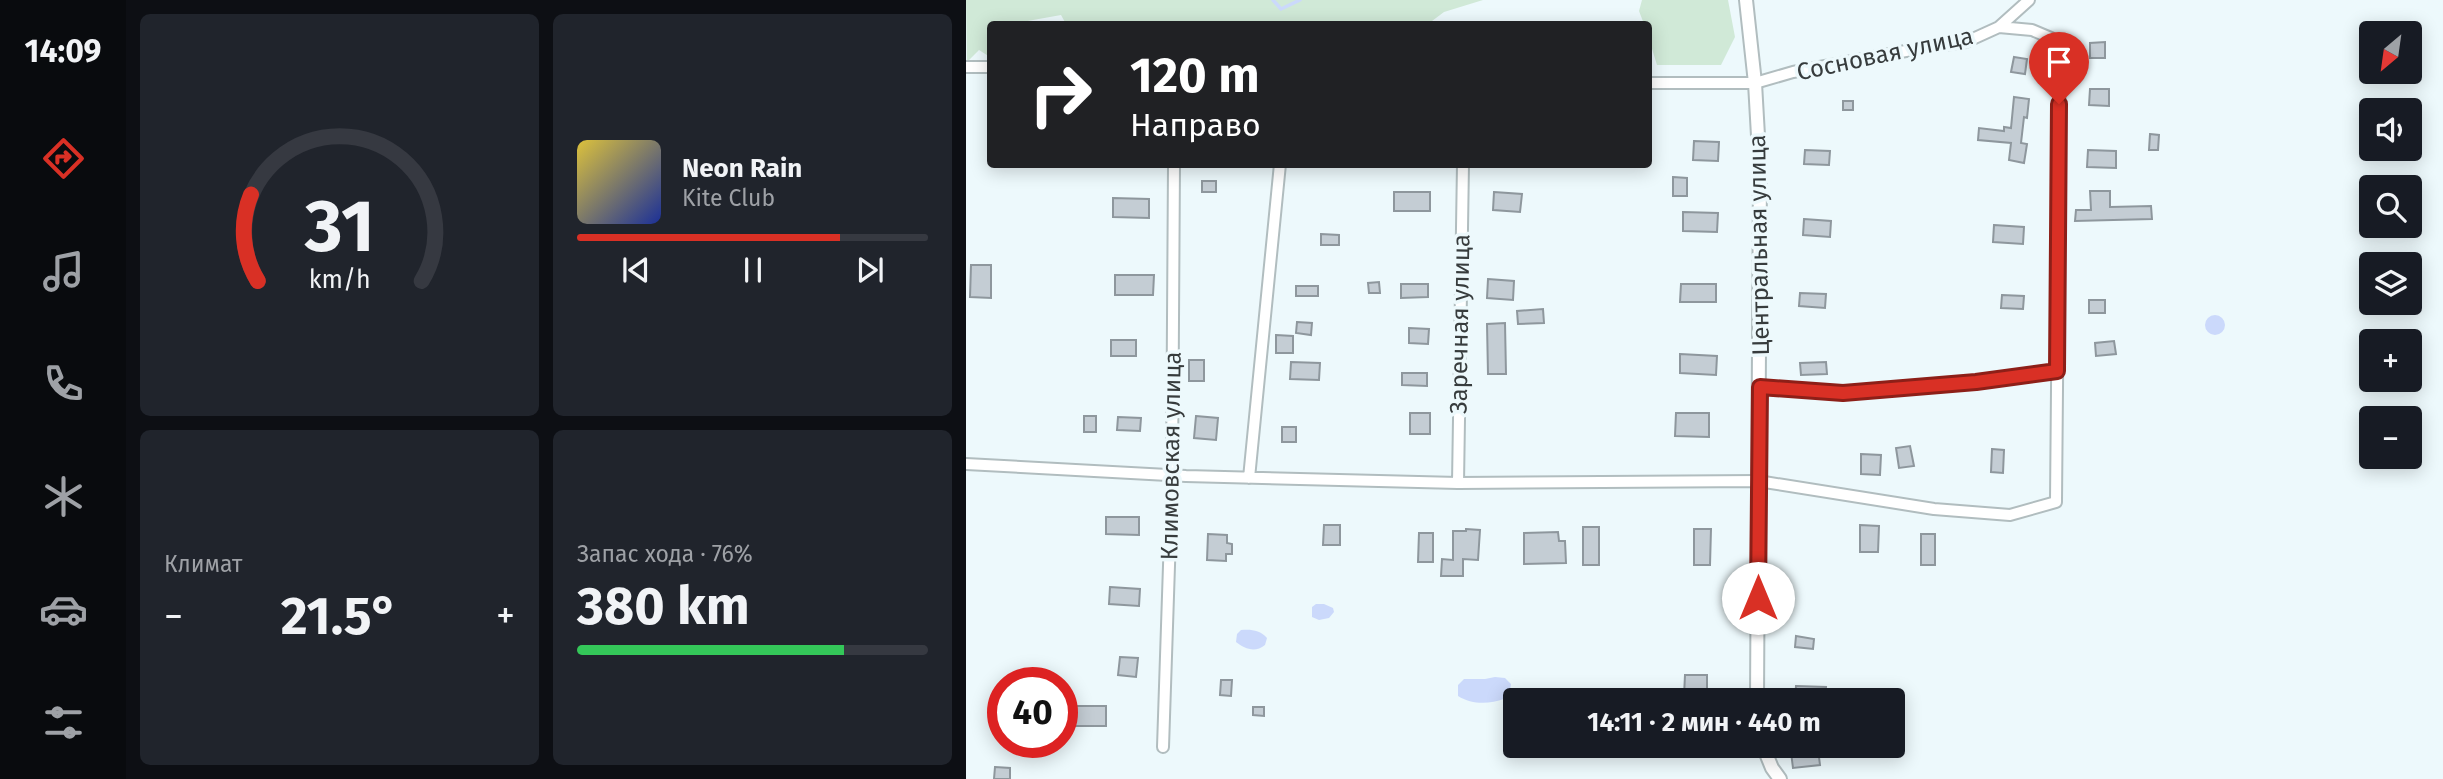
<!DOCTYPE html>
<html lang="ru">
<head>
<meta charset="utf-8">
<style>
  :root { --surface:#171b24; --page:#20242c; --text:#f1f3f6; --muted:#9ea1a6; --line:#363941; --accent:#d93025 }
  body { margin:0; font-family:"Fira Sans",sans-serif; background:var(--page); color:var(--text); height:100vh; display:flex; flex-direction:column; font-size:26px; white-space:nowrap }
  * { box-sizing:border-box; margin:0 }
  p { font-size:23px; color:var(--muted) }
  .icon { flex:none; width:38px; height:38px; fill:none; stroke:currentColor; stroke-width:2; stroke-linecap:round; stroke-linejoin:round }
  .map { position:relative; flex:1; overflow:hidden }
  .panel { display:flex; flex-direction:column; gap:14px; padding:14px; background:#0d0f14; width:840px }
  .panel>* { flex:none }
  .banner { position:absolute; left:21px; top:21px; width:665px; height:147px; border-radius:7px; box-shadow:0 4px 18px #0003; background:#202124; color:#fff; overflow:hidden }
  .needle { width:46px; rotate:209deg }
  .buttons { position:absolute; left:1393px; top:21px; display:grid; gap:14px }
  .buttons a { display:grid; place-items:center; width:63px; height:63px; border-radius:7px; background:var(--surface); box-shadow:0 4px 18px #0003; font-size:35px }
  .speed { position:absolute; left:21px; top:667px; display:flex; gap:14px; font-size:35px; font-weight:700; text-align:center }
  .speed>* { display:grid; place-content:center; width:91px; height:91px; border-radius:50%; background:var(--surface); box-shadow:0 4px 18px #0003; line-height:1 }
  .speed .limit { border:10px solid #d22; background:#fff; color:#111 }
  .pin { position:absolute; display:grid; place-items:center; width:60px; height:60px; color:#fff; margin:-72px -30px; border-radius:50% 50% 50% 0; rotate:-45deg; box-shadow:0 0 7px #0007 }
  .pin .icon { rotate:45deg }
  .me { position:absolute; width:77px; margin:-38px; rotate:0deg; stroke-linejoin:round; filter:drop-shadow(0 0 5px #0008) }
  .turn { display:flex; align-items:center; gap:24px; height:147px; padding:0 28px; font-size:32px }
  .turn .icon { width:91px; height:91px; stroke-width:2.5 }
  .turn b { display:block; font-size:49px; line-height:60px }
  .big { font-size:52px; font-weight:700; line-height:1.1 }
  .panel .card { flex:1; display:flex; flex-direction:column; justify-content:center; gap:10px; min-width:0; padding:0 24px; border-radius:10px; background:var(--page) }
  .panel .dial { align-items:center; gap:0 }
  .dial svg { height:182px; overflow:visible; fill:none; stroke:var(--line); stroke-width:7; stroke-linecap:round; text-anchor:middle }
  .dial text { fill:var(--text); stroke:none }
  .song { display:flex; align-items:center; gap:21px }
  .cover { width:84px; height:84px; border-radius:10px; background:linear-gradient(135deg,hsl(50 70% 55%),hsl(230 70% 35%)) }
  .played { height:7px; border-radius:4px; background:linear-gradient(90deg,var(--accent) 75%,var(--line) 75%) }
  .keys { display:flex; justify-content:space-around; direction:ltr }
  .heat { display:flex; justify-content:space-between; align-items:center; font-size:38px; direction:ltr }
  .charge { height:10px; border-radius:5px; background:linear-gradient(90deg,#34c759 76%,var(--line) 0) }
  .panel .tiles { flex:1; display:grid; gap:14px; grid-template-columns:repeat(2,1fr) }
  .trip { position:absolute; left:537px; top:688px; width:402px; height:70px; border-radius:7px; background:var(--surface); box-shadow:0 4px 18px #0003; font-weight:700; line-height:70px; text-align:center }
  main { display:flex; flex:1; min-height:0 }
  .tab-bar { display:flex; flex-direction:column; width:126px; justify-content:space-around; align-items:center; background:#090b0e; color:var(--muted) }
  .tab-bar .icon { width:49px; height:49px }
  .tab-bar .active { color:var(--accent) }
  .tab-bar b { font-size:32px; color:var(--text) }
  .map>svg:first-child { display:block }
  .green { fill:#d0e9d7 }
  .water { fill:#cbd9fb }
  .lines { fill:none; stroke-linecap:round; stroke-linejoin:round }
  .stream { stroke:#cbd9fb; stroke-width:3.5 }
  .building { fill:#c4cdd4; stroke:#8e979d; stroke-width:2 }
  .minor-casing { stroke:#b1bdbf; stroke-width:14 }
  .tertiary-casing { stroke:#b1bdbf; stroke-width:16 }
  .minor { stroke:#fff; stroke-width:10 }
  .tertiary { stroke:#fff; stroke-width:12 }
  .route-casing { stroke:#8d1f18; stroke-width:18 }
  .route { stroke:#d93025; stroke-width:12 }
  .labels { text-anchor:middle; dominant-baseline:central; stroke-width:7; stroke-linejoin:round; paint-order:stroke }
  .street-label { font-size:24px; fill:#373c3d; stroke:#edf9fc }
</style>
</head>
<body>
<main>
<nav class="tab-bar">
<b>14:09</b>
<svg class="icon active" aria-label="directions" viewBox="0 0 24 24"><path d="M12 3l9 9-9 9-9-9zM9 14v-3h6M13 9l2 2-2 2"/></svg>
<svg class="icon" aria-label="music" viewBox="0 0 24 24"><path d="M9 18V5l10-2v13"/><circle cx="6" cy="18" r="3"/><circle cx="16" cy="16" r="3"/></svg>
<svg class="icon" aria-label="phone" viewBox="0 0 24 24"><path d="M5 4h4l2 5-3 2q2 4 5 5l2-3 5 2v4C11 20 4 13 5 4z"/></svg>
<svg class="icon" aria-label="climate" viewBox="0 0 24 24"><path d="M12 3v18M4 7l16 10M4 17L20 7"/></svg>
<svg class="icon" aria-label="car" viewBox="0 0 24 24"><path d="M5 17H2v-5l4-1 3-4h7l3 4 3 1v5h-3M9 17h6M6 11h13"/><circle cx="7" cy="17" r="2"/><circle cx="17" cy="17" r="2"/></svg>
<svg class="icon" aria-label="filters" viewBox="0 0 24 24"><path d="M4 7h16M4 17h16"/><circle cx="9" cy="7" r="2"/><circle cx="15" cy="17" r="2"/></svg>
</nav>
<section class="panel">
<div class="tiles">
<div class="card dial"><svg viewBox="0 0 100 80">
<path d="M14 69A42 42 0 1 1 86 69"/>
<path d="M14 69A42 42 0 0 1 11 31" stroke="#d93025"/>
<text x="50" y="56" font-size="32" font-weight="700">31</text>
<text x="50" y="72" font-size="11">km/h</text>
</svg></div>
<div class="card">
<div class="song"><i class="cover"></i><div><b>Neon Rain</b><p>Kite Club</p></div></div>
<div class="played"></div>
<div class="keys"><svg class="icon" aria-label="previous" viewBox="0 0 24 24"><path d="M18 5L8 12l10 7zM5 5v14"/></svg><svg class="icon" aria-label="pause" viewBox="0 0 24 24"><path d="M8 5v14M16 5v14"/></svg><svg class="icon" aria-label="next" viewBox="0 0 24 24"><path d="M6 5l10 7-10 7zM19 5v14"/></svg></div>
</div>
<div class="card"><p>Климат</p>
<div class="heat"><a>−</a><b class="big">21.5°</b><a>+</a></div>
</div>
<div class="card"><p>Запас хода · 76%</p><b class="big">380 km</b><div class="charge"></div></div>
</div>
</section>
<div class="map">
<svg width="1477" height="779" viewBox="0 0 1477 779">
  <rect width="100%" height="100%" fill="#edf9fc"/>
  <!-- green -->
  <path class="green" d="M 0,0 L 517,0 L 478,12 L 462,24 L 100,24 L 95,15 L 56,22 L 54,24 L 24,24 L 24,57 L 13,50 L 1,62 Z
    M 676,0 L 762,0 L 769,37 L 755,65 L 691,65 L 683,39 L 682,24 L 678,24 L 673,11 Z"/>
  <!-- water -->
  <path class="water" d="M1239 325a10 10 0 1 1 20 0a10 10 0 1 1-20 0Z
    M 350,604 L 358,604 L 367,608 L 368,612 L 363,618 L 353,620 L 346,617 L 346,607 Z
    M 275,630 C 285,629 294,630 301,638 L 299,645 C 289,653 279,649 270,642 L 271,634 Z
    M 529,677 L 539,678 L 545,684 L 544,690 L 538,699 C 524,704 506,705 492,696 L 492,685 L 498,679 L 519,679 Z"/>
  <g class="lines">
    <!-- stream -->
    <path class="stream" d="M 307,0 L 315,9 L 334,0"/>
  </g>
  <!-- building -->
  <path class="building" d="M 1139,42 L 1139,58 L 1124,58 L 1124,43 Z
    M 1048,57 L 1061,59 L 1059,74 L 1045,72 Z
    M 1124,89 L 1143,89 L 1143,106 L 1123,105 Z
    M 1048,97 L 1063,99 L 1061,118 L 1058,117 L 1055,143 L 1061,144 L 1058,163 L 1043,160 L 1045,143 L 1012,140 L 1013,128 L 1038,131 L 1038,127 L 1045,128 Z
    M 877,101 L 887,101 L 887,110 L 877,110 Z
    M 1184,134 L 1193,135 L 1192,150 L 1183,150 Z
    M 728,141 L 753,142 L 752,161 L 727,160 Z
    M 839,150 L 864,151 L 863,165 L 838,164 Z
    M 1122,150 L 1150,151 L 1150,168 L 1121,167 Z
    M 707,177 L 721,178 L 721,196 L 707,196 Z
    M 236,181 L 250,181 L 250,192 L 236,192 Z
    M 1124,191 L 1144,191 L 1144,207 L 1185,206 L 1186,219 L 1109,221 L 1110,210 L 1125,210 Z
    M 428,192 L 464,192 L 464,211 L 428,211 Z
    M 528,192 L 556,194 L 554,212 L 527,210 Z
    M 147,198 L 183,199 L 183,218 L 147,217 Z
    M 717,212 L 752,213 L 751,232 L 717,231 Z
    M 838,219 L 865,221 L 864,237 L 837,235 Z
    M 1028,225 L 1058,227 L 1057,244 L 1027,242 Z
    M 355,234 L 373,235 L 373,245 L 355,245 Z
    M 5,265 L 25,265 L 25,298 L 4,297 Z
    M 149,275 L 188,275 L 187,295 L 149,295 Z
    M 522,279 L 548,281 L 547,300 L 521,298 Z
    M 413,282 L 414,293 L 403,293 L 402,283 Z
    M 435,284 L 462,284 L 462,297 L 435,298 Z
    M 715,284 L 750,284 L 750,302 L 714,302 Z
    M 330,286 L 352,286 L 352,296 L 330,296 Z
    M 834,293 L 860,294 L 859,308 L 833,306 Z
    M 1036,295 L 1058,296 L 1057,309 L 1035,308 Z
    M 1123,300 L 1139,300 L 1139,313 L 1123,313 Z
    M 577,309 L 578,323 L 552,324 L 551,311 Z
    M 331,322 L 346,323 L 345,335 L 330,333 Z
    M 539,323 L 540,374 L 522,374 L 521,324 Z
    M 443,328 L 463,329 L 462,344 L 443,343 Z
    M 310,335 L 327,336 L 327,353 L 310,353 Z
    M 145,340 L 170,340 L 170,356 L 145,356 Z
    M 1148,341 L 1150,354 L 1130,356 L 1129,343 Z
    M 714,354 L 751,356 L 750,375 L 714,373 Z
    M 223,360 L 238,360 L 238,381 L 223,381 Z
    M 325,362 L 354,363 L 353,380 L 324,379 Z
    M 860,362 L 861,374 L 835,375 L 834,363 Z
    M 436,373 L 461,373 L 461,386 L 436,385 Z
    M 444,413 L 464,413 L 464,434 L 444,434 Z
    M 710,413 L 743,413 L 743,437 L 709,436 Z
    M 118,416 L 130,416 L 130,432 L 118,432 Z
    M 230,416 L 252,418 L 250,440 L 228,438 Z
    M 152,417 L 175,418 L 174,431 L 151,430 Z
    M 316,427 L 330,427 L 330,442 L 316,442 Z
    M 944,446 L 948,466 L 933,468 L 930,448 Z
    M 1026,449 L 1038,450 L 1037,473 L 1025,472 Z
    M 895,454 L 915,455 L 914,475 L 895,474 Z
    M 140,517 L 173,517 L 173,535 L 140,534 Z
    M 358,525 L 374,525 L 374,545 L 357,545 Z
    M 894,525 L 913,526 L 912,552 L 894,552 Z
    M 617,527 L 633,527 L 633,565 L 617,565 Z
    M 500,529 L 514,530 L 512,560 L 497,559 L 497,576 L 475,576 L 476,559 L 487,560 L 487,531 L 500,531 Z
    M 728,529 L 745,529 L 744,565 L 728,565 Z
    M 592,532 L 593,541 L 599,541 L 600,563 L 558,564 L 558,533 Z
    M 453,533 L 467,533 L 467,562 L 452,562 Z
    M 242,534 L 261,535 L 261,543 L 266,544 L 266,554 L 260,554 L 260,561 L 241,560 Z
    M 955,534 L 969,534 L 969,565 L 955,565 Z
    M 144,587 L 174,589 L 173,606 L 143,604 Z
    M 830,636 L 848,639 L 847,649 L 829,647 Z
    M 154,657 L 172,658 L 170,677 L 152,675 Z
    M 719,675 L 741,675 L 741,696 L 718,696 Z
    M 255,680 L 266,680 L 265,696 L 254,695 Z
    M 830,686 L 860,687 L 859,700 L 829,700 Z
    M 109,706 L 140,706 L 140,726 L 109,726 Z
    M 287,707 L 298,707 L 298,716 L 287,715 Z
    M 852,749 L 854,765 L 827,768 L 825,752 Z
    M 29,767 L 44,768 L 44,779 L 28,779 Z"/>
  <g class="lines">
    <defs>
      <path id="minor" d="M 1033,27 L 1063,0
        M 0,67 L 24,67
        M 794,387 L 877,393 L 1010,382 L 1091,371
        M 0,464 L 220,476 L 492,483 L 792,481 L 968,509 L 1044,515 L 1090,502 L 1094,50 L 1085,38 L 1066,30 L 1033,27 L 1000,42 L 956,48 L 827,72 L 789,83 L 682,83
        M 283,478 L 314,164
        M 492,483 L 497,164
        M 197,747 L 206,475 L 208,164"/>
      <path id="tertiary" d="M 780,0 L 789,83 L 794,171 L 791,700
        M 797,746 L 806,768 L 814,779"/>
    </defs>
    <!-- minor casing -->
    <use href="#minor" class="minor-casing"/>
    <!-- tertiary casing -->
    <use href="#tertiary" class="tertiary-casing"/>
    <!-- minor -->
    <use href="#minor" class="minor"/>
    <!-- tertiary -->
    <use href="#tertiary" class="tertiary"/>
  </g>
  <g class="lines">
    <defs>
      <path id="route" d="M 792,598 L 794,387 L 877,393 L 1010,382 L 1091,371 L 1093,104"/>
    </defs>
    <!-- route casing -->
    <use href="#route" class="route-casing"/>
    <!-- route -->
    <use href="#route" class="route"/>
  </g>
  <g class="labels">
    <!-- street labels -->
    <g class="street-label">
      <text transform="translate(919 54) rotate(-12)">Сосновая улица</text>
      <text transform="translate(793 245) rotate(-91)">Центральная улица</text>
      <text transform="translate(494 324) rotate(-89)">Заречная улица</text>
      <text transform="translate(205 456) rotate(-89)">Климовская улица</text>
    </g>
  </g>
</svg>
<div class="buttons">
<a><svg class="needle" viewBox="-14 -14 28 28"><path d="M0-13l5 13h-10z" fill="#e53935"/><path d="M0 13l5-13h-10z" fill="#9ea1a6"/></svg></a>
<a><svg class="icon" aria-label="sound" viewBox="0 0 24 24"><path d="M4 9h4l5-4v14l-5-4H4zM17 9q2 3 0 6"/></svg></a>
<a><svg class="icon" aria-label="search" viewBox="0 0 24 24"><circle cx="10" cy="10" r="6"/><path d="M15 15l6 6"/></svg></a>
<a><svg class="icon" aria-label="layers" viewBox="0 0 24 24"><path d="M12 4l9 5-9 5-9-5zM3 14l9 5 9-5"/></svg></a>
<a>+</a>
<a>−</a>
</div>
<div class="speed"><div class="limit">40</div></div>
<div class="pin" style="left:1093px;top:104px;background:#d93025"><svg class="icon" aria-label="arrive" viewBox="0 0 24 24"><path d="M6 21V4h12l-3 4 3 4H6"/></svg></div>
<svg class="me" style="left:792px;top:598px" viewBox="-20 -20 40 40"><circle r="19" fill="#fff"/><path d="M0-13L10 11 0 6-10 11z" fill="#d93025"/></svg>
<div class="trip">14:11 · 2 мин · 440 m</div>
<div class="banner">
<div class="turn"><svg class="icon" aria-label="right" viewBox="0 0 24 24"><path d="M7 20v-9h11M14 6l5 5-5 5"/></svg><div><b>120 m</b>Направо</div></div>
</div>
</div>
</main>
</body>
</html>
